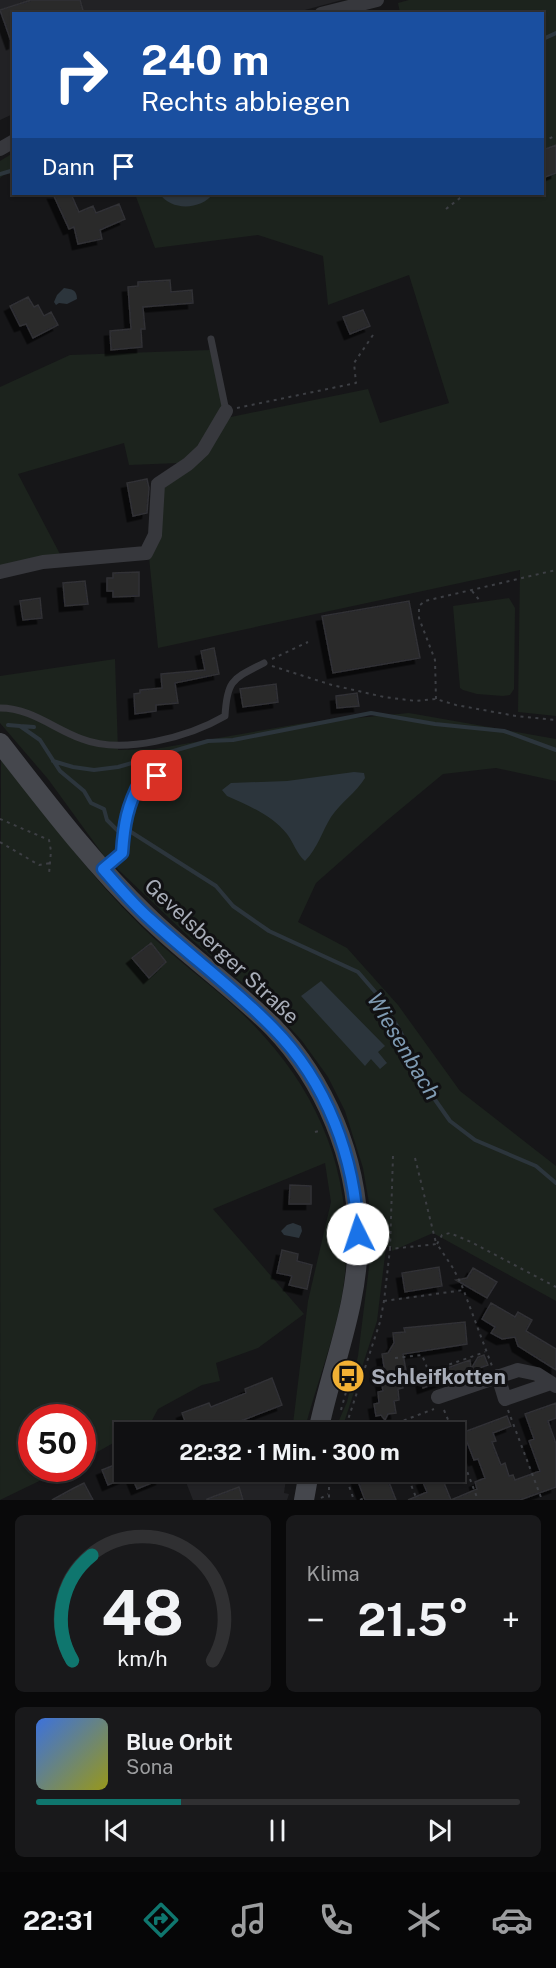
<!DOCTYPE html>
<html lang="de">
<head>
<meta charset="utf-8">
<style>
  :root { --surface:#101012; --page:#19191b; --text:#f1f3f6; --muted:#9c9d9f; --line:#303032; --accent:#0f766e }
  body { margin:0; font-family:"Public Sans",sans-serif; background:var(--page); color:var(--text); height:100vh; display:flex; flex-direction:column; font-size:22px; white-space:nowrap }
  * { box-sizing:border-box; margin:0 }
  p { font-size:20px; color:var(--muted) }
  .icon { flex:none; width:33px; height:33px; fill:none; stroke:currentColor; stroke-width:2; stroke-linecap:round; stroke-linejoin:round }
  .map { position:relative; height:1500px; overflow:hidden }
  .details { display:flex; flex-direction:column; gap:15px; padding:15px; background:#09090a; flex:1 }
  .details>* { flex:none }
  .hud { position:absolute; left:12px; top:12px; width:532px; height:183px; border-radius:0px; box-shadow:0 2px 4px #0004,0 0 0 2px var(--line); background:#1a4fa0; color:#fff; overflow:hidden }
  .speed { position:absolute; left:18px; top:1404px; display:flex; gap:12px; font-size:30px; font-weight:700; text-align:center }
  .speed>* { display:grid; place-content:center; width:78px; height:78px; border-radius:50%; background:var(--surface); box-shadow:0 2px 4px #0004,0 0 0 2px var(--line); line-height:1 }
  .speed .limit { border:9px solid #d22; background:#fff; color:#111 }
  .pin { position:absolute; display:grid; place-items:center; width:51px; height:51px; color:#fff; margin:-26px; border-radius:12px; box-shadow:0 3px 9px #0006 }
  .me { position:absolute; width:66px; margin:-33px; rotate:356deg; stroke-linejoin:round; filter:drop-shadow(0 0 4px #0008) }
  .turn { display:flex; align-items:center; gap:21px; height:126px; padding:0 30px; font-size:27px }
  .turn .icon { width:78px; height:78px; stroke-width:2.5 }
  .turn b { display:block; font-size:42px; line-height:51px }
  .then { display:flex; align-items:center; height:57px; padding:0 30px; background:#0003; gap:12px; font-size:22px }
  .big { font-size:45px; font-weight:700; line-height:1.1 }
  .details .widget { flex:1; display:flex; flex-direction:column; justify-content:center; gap:9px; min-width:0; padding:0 21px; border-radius:9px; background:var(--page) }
  .details .dial { align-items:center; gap:0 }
  .dial svg { height:156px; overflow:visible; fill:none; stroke:var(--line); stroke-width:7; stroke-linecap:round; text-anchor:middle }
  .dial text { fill:var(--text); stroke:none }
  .song { display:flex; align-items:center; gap:18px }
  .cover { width:72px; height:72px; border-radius:9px; background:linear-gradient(135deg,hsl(220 70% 55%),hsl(60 70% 35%)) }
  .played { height:6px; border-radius:3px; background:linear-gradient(90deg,var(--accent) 30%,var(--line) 30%) }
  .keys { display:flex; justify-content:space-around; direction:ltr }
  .heat { display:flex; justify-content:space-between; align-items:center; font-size:33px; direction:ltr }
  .details .tiles { flex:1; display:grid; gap:15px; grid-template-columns:1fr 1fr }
  .widget:last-child { grid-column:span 2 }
  .trip { position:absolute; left:114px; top:1422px; width:351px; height:60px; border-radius:0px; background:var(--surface); box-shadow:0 2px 4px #0004,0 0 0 2px var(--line); font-weight:700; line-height:60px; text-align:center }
  .tab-bar { display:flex; height:96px; justify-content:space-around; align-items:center; background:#060607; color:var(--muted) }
  .tab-bar .icon { width:42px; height:42px }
  .tab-bar .active { color:var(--accent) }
  .tab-bar b { font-size:27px; color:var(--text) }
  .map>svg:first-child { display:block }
  .built { fill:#222225 }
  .green { fill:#1c231d }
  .water { fill:#2c353c }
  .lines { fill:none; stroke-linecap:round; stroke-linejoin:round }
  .stream { stroke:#2c353c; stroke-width:4 }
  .building { fill:#29292c; stroke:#303034; stroke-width:1.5; filter:url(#shadow) }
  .path { stroke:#3d3f44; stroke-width:2; stroke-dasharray:3 4.5; stroke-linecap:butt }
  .lane { stroke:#37383d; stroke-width:7 }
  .street { stroke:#37383d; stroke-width:14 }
  .secondary { stroke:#45474d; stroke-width:20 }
  .route-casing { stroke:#114b97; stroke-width:15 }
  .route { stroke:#1a73e8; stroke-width:10 }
  .labels { text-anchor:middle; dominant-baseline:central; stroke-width:6; stroke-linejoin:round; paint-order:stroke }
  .street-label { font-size:21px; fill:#a8adb8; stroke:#111113 }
  .poi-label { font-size:21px; font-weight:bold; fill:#a8adb8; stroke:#111113; text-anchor:start }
  .water-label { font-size:22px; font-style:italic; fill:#7f9bb3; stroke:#111113 }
</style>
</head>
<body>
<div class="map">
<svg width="556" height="1500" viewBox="0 0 556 1500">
  <defs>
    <filter id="shadow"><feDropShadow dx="-5.5" dy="5.5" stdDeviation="0" flood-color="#0009"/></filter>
  </defs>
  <rect width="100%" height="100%" fill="#161618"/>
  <!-- built -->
  <path class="built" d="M 0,0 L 342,0 L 290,14 L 14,14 L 13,114 L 0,120 Z
    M 182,1472 L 287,1472 L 284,1493 L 289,1494 L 287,1500 L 193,1500 Z"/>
  <!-- green -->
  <path class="green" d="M 409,0 L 556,0 L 556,716 L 518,712 L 520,570 L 158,648 L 149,557 L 165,484 L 179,463 L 129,465 L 124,443 L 18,474 L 61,556 L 0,568 L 0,387 L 70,355 L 210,350 L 226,418 L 368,389 L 380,423 L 449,403 L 409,275 L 328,305 L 323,256 L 258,235 L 155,248 L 135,194 L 543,194 L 543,14 L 400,13 L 398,3 Z
    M 13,153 L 13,172 L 5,174 L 0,178 L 0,161 Z
    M 509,598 L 515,608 L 514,689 L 510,695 L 503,696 L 477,694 L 463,690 L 460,688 L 453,606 Z
    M 115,659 L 118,750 L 155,749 L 304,723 L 409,713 L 556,739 L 556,781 L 496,768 L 443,774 L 384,823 L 316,883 L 298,922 L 347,948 L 398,1005 L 460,1091 L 556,1166 L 556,1301 L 433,1233 L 392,1251 L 392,1247 L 386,1247 L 377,1321 L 341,1432 L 334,1432 L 347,1402 L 358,1356 L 371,1251 L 370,1209 L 363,1168 L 345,1111 L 328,1077 L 302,1041 L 275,1011 L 190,938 L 104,856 L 48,779 L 0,723 L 0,676 Z
    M 1,755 C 45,815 88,874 141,926 C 171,956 206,980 237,1009 C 309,1075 350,1158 346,1257 C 345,1314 318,1377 304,1432 L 292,1432 L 308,1301 L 331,1202 L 325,1163 L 213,1209 L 304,1314 L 258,1348 L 216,1363 L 220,1381 L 202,1385 L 158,1409 L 150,1424 L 134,1432 L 124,1432 L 124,1437 L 83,1460 L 82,1418 L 32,1418 L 32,1468 L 64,1469 L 0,1500 Z"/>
  <!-- water -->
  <path class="water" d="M 160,194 L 213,194 C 201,210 171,211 160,194 Z
    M 64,288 C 72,289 77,290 77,299 L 67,304 L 59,303 L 56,305 L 54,302 L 57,295 Z
    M 354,772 L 364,773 L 365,778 C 356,793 341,802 331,817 C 322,831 318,848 305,861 C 296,853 294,843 287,834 C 272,815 249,806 227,796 L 222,790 L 231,783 L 287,781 Z
    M 321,981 L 385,1046 L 378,1052 L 387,1063 L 380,1069 L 371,1059 L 365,1066 L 301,996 Z
    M 293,1223 L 301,1226 L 302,1231 L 299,1238 L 284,1235 L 281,1231 L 287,1225 Z"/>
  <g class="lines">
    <!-- stream -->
    <path class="stream" d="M 543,39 L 556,33
      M 0,174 L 14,170
      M 8,725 L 20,726 L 40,740 L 60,771 L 84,791 L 91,803 L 104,809 L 107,820 L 117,830
      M 20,726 L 34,727
      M 53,761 L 73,767 L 94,770 L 118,767 L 208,741 L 233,740 L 371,713 L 435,724 L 504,731 L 556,750
      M 131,832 L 216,886 L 233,906 L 269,931 L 358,972 L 377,994 L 399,1029 L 431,1094 L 450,1121 L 475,1140 L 536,1166 L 556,1183"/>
  </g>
  <!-- building -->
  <path class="building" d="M 31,0 L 80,0 L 84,14 L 14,14 L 14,43 L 12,44 L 0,10 Z
    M 556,145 L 556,173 L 545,177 L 543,172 L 543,150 Z
    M 53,194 L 71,194 L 79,212 L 93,206 L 96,213 L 119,204 L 125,219 L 100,230 L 102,239 L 78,244 L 74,227 L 69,229 Z
    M 170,280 L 171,292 L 192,290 L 193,303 L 143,307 L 145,329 L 141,329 L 142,347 L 111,350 L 110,331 L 131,329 L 128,287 L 138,286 L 138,282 Z
    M 28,297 L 34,307 L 38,305 L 44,316 L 51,312 L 58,325 L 33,338 L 26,324 L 20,326 L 10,306 Z
    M 363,310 L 370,326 L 350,334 L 343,317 Z
    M 147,479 L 149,488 L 147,513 L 133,516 L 127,483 Z
    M 139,572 L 139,596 L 113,597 L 113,591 L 107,591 L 107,578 L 113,578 L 113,573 Z
    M 85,581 L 88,604 L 65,606 L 63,583 Z
    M 40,598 L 42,618 L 23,620 L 20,601 Z
    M 409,601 L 420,658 L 333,673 L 322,616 Z
    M 214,648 L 219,674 L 175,683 L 178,703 L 156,705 L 156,711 L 135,714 L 134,694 L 140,693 L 140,690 L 162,688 L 161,674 L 205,670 L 201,651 Z
    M 276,684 L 278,702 L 243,707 L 240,689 Z
    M 357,693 L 359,706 L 337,708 L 336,696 Z
    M 151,943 L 166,962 L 149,978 L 132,958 Z
    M 290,1185 L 311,1186 L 311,1204 L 289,1204 Z
    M 282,1250 L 298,1254 L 297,1261 L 312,1265 L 307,1289 L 289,1285 L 292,1276 L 277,1273 Z
    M 439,1267 L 442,1286 L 405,1292 L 402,1273 Z
    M 473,1268 L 497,1282 L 487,1298 L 456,1280 L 467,1278 Z
    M 491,1303 L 515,1317 L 518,1312 L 532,1320 L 526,1331 L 556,1349 L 556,1370 L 518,1346 L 515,1337 L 502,1339 L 491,1333 L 495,1327 L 482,1319 Z
    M 465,1322 L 467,1344 L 403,1354 L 407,1376 L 401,1377 L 403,1388 L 398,1389 L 399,1400 L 394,1401 L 396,1413 L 388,1414 L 385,1420 L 381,1415 L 376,1416 L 374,1404 L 379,1403 L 378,1392 L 383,1391 L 381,1380 L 386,1379 L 382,1354 L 388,1353 L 394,1343 L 393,1333 L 405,1332 L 404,1328 Z
    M 484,1355 L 488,1365 L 423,1388 L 421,1377 L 470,1360 L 471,1369 L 478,1357 Z
    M 272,1378 L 282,1405 L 212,1432 L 189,1432 L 182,1413 L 209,1403 L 211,1407 L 246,1393 L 245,1389 Z
    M 556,1403 L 556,1418 L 548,1421 L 556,1444 L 556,1487 L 520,1500 L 451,1500 L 477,1489 L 475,1482 L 485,1478 L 478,1459 L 474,1460 L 467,1442 L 459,1445 L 456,1435 L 507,1416 L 511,1426 L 493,1433 L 496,1441 L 492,1442 L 501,1465 L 505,1463 L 509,1476 L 513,1475 L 515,1480 L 540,1471 L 529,1441 L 534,1439 L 525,1414 Z
    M 124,1461 L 124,1478 L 108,1485 L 102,1470 Z
    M 130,1472 L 158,1472 L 161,1479 L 137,1489 Z
    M 368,1472 L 385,1472 L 396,1500 L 365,1500 L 357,1479 L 369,1474 Z
    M 440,1473 L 451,1500 L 408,1500 L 427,1492 L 422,1480 Z
    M 84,1483 L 93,1500 L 52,1500 L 74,1488 Z
    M 239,1487 L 243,1500 L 207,1500 L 207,1499 Z"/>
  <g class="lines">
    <!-- path -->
    <path class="path" d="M 543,142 L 556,135
      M 446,209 L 465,194
      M 237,408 L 356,383 L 354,363 L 373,335
      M 472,591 L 480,601
      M 272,659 L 308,642
      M 272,666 L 332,685 L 384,697 L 416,701 L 436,699 L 456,705 L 516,716 L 556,720
      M 436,699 L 435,660 L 419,618 L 419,606 L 425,601 L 556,570
      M 0,819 L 49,840 L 51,851 L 49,874
      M 0,842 L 39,865 L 50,863
      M 315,1132 L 322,1130
      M 415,1158 L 436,1243
      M 437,1244 L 442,1235 L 450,1233 L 471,1242 L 556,1287
      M 390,1249 L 393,1156
      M 384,1301 L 464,1290
      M 395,1358 L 422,1355 L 434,1385
      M 428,1372 L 485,1352
      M 341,1410 L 353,1367
      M 444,1410 L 453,1432
      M 508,1410 L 542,1500
      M 344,1432 L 380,1322 L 384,1301 L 390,1249 L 437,1244 L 453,1268 L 462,1286 L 492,1366
      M 367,1432 L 389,1426
      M 392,1432 L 389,1426 L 434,1409
      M 454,1437 L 478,1500
      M 329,1472 L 329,1500
      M 349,1472 L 349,1486 L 354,1500
      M 406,1472 L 417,1500
      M 321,1498 L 328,1494
      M 360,1500 L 364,1498"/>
    <!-- lane -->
    <path class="lane" d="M 211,339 L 226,411
      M 0,708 C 31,708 54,729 82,739 C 123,755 189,737 225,716 C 227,679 233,679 264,663
      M 105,868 L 122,853 C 124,824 127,806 140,780 L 173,772"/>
    <!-- street -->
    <path class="street" d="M 321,14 L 377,0
      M 0,149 L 14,141
      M 0,572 L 43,562 L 146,553 L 155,535 L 158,484 L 188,464 L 203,450 L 226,411
      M 498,1376 L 505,1399 L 551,1383
      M 438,1397 L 518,1370 L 537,1374 L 556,1386"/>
    <!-- secondary -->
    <path class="secondary" d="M 0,743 C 46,802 93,864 147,916 C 187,955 233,987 273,1027 C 325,1081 357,1158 358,1233 C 359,1305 332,1364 318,1432
      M 304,1500 L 309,1472"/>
  </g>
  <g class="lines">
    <defs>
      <path id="route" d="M 157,776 L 141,780 C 127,806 124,824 122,853 L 103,869 C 118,886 133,904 150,919 C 190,956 235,989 273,1028 C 327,1082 355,1158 358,1234"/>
    </defs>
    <!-- route casing -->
    <use href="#route" class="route-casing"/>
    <!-- route -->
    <use href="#route" class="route"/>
  </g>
  <!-- icons -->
  <defs>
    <symbol id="bus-disc" viewBox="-11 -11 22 22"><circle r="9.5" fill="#f2b134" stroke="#111113"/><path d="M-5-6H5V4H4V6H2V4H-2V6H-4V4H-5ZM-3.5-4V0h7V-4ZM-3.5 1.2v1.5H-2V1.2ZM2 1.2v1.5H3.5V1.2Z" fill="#111"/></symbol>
  </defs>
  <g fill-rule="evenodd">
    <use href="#bus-disc" x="329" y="1357" width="38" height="38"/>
  </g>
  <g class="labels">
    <!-- street labels -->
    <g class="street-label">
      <text transform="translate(222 951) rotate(43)">Gevelsberger Straße</text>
    </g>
    <!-- poi labels -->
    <g class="poi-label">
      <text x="371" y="1376">Schleifkotten</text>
    </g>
    <!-- water labels -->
    <g class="water-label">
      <text transform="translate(404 1046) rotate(59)">Wiesenbach</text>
    </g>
  </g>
</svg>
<div class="speed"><div class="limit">50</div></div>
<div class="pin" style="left:157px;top:776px;background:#d93025"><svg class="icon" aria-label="arrive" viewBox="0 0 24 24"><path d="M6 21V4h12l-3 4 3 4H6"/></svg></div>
<svg class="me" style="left:358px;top:1234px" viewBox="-20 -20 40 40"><circle r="19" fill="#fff"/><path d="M0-13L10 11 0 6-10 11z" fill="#1a73e8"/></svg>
<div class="trip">22:32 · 1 Min. · 300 m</div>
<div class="hud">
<div class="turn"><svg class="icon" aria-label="right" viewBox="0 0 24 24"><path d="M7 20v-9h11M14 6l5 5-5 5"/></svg><div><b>240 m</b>Rechts abbiegen</div></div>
<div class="then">Dann<svg class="icon" aria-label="arrive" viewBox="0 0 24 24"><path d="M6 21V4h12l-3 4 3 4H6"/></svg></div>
</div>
</div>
<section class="details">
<div class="tiles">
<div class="widget dial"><svg viewBox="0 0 100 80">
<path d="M14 69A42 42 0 1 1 86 69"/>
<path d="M14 69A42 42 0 0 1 24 15" stroke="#0f766e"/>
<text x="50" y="56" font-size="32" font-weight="700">48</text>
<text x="50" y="72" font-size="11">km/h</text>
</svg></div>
<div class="widget"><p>Klima</p>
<div class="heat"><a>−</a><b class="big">21.5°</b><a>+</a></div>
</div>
<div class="widget">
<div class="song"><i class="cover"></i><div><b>Blue Orbit</b><p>Sona</p></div></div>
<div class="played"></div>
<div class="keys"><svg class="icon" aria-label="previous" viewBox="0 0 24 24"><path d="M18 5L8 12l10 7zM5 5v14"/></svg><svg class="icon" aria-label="pause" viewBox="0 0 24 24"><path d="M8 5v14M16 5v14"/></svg><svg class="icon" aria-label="next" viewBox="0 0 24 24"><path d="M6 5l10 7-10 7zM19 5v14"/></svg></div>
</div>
</div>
</section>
<nav class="tab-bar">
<b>22:31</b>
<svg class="icon active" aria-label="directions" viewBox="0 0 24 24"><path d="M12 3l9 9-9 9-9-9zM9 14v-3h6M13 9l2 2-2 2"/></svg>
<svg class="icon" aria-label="music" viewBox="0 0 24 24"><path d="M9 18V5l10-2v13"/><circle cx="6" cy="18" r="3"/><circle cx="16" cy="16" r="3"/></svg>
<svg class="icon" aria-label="phone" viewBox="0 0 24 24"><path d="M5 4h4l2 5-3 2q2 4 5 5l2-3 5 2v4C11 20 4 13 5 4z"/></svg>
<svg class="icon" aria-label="climate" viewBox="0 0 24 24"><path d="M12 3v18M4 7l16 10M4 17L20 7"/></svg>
<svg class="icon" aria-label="car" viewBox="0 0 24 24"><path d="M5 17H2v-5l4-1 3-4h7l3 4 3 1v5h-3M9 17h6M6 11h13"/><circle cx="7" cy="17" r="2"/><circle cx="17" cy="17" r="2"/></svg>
</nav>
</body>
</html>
